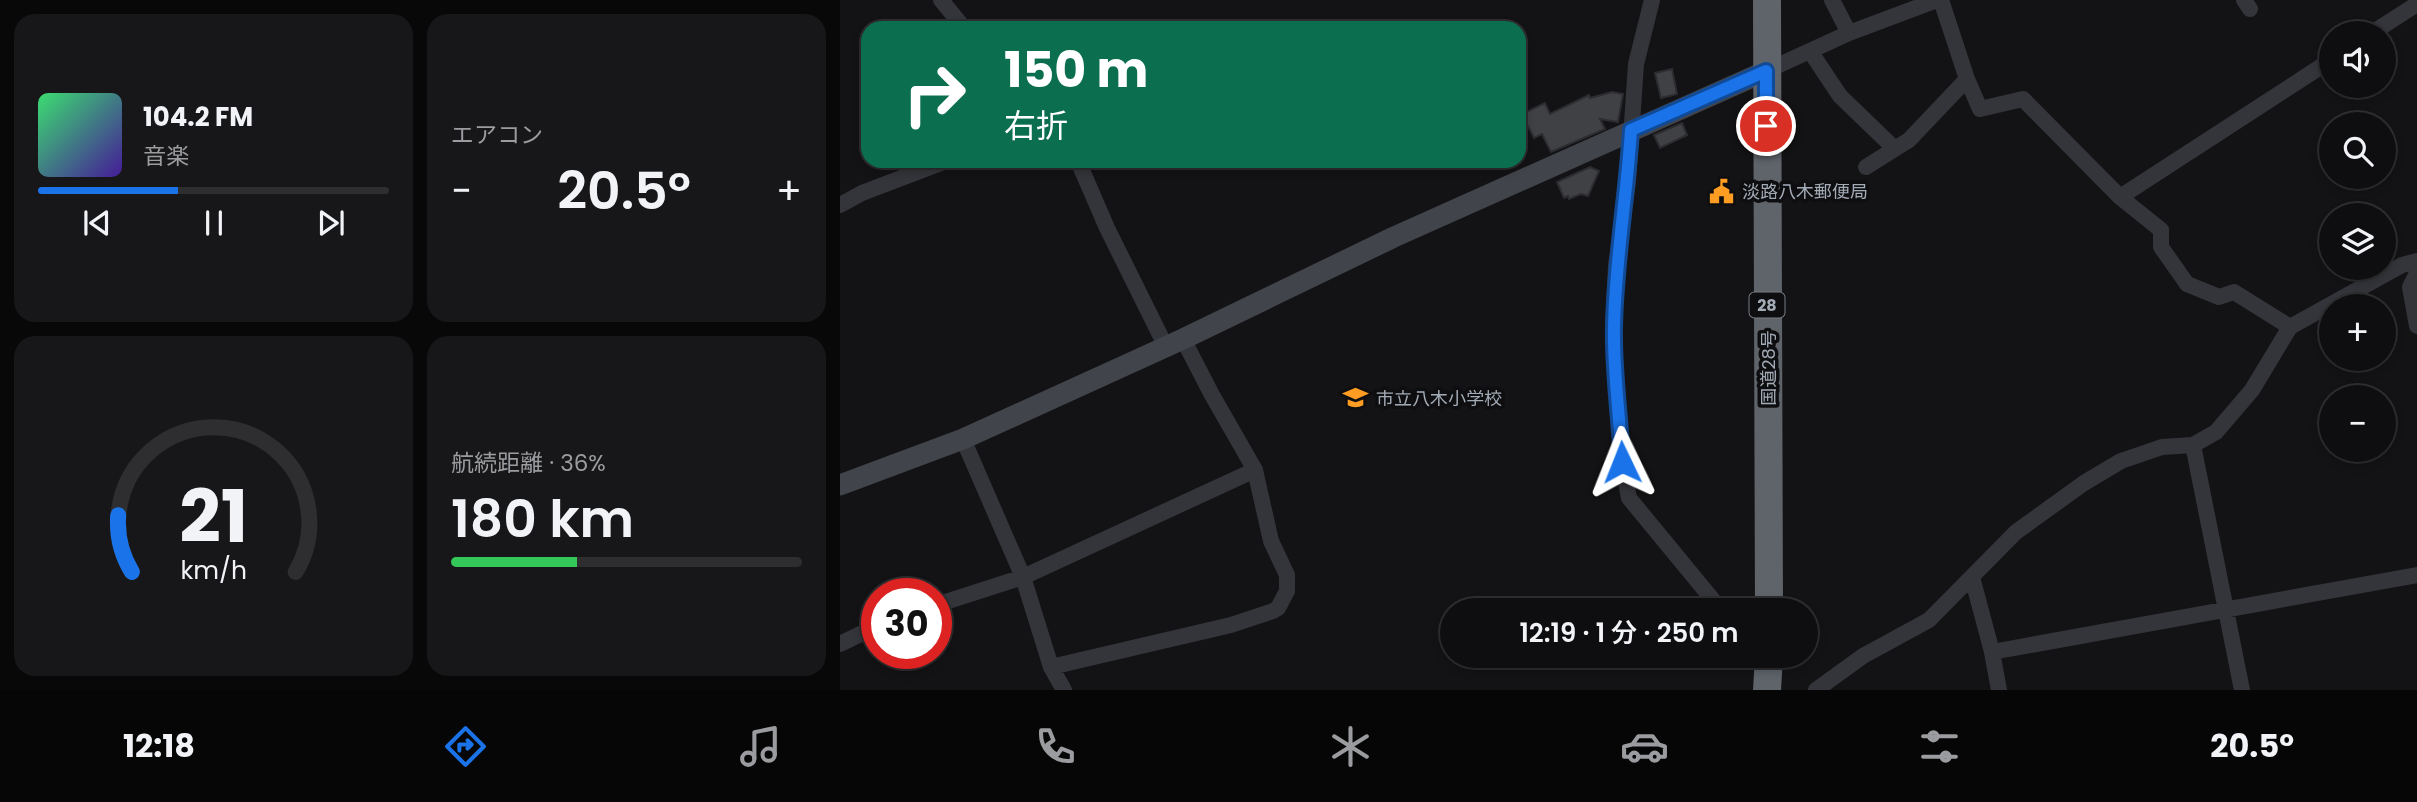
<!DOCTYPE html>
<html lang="ja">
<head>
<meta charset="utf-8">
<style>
  :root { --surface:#0e0e10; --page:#171719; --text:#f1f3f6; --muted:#9b9c9f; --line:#2e2e30; --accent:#1a73e8 }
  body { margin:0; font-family:Poppins,"Noto Sans JP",sans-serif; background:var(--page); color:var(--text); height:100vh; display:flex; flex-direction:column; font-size:26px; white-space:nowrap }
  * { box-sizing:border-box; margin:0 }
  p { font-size:23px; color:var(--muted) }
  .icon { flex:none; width:38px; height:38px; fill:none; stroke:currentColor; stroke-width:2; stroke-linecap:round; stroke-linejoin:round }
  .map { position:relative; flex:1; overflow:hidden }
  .sheet { display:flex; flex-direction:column; gap:14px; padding:14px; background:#080809; width:840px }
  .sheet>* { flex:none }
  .hud { position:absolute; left:21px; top:21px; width:665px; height:147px; border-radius:21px; box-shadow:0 4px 10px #0003,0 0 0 2px var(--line); background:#0b6e4f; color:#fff; overflow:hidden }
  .fabs { position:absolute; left:1479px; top:21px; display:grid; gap:14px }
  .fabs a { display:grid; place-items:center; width:77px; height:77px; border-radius:50%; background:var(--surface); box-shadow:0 4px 10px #0003,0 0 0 2px var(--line); font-size:35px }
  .speed { position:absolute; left:21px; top:578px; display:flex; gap:14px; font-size:35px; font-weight:700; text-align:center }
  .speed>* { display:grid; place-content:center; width:91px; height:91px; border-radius:50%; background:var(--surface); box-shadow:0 4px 10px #0003,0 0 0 2px var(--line); line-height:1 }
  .speed .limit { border:10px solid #d22; background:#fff; color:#111 }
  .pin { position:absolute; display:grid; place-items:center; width:60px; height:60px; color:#fff; margin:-30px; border:4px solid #fff; border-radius:50%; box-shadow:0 2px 7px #0007 }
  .me { position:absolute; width:77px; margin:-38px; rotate:358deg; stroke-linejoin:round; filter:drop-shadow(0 0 5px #0008) }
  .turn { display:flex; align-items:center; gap:24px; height:147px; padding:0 28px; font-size:32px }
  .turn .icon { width:91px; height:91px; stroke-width:2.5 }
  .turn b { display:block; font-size:49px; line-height:60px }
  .big { font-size:52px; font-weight:600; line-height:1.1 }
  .sheet .widget { flex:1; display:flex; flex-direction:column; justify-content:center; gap:10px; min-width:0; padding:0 24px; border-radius:21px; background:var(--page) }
  .sheet .dial { align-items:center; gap:0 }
  .dial svg { height:182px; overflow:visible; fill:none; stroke:var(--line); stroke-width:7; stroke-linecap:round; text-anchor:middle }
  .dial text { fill:var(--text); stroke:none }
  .song { display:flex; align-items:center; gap:21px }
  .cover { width:84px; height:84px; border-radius:10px; background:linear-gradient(135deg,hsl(140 70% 55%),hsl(260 70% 35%)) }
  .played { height:7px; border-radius:4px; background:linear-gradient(90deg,var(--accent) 40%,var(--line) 40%) }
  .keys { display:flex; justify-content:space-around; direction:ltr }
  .heat { display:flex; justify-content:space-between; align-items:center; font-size:38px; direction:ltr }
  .charge { height:10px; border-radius:5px; background:linear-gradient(90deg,#34c759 36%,var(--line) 0) }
  .sheet .tiles { flex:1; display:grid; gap:14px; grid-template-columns:repeat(2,1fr) }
  .trip { position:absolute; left:600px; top:598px; width:378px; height:70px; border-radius:35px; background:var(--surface); box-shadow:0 4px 10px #0003,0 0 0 2px var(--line); font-weight:600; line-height:70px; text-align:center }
  .tab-bar { display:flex; height:112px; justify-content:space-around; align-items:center; background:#060606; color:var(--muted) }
  .tab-bar .icon { width:49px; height:49px }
  .tab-bar .current { color:var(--accent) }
  .tab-bar b { font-size:32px; color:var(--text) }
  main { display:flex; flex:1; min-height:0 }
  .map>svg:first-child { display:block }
  .building { fill:#3f4145; stroke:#2d2d31; stroke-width:2 }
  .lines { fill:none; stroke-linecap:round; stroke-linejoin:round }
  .street { stroke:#34353a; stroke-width:16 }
  .secondary { stroke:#41444a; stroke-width:21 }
  .highway { stroke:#5f646b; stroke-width:28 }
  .route-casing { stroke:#114b97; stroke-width:18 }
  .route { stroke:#1a73e8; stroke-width:12 }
  .labels { text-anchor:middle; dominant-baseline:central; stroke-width:7; stroke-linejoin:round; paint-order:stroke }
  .shield { fill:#0e0e10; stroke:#767c84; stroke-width:2 }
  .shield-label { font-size:16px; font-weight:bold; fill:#a3abb6 }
  .poi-label { font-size:18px; fill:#a3abb6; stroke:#0e0e10; text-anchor:start }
  .street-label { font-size:18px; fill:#a3abb6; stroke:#0e0e10 }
</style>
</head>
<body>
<main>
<section class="sheet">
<div class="tiles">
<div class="widget">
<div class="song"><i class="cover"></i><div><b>104.2 FM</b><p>音楽</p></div></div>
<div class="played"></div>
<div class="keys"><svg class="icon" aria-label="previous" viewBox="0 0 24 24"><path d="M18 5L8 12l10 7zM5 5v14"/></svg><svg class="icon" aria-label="pause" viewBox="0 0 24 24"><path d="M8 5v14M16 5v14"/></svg><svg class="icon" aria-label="next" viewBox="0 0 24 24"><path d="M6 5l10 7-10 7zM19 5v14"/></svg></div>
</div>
<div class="widget"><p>エアコン</p>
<div class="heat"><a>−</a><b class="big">20.5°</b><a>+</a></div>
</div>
<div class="widget dial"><svg viewBox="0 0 100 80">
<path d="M14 69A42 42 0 1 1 86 69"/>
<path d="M14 69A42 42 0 0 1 8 44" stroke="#1a73e8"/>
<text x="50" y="56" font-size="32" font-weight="700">21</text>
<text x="50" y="72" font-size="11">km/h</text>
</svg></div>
<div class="widget"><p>航続距離 · 36%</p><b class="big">180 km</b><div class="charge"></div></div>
</div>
</section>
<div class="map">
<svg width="1577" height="690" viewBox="0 0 1577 690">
  <rect width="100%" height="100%" fill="#131315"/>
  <!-- building -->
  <path class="building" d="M 832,69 L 837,94 L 821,98 L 815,73 Z
    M 772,92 L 783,94 L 778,122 L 760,119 L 765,129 L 711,152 L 702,134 L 694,138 L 682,114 L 705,103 L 710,114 L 749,95 L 750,98 Z
    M 842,123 L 847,135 L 820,148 L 814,135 Z
    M 750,167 L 759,171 L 748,196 L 741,194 L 729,199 L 728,196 L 724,198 L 717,182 Z"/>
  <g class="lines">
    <!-- street -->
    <path class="street" d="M 101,0 L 124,28
      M 812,0 L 796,64 L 788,182 L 776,265 L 773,331 L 782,462 L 789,498 L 882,611
      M 992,0 L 1009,33
      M 1101,0 L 1127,79 L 1140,109 L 1183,99 L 1280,197 L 1321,230 L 1321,247 L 1347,284 L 1379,297 L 1394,292 L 1450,327
      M 1404,0 L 1410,9
      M 1532,33 L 1577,4
      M 970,51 L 1000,96 L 1055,149
      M 926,71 L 1009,33 L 1097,0
      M 238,161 L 267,228 L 325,345
      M 1026,167 L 1069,140 L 1127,79
      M 1280,197 L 1491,60
      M 0,205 L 22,193 L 106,161
      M 1577,273 L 1570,287 L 1577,326
      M 123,439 L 183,577 L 211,667 L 224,690
      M 1353,445 L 1402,690
      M 1132,577 L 1152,652 L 1159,690
      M 96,605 L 183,577 L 415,470
      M 0,644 L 37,626
      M 1152,652 L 1577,575
      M 211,667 L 391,625 L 433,611 L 438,608 L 447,591 L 447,575 L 431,541 L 415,470 L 372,395 L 343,339
      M 976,690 L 1023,656 L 1089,620 L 1176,532 L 1244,483 L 1281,461 L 1322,447 L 1353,445 L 1376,432 L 1412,390 L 1450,327 L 1562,265 L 1577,261"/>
    <!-- secondary -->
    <path class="secondary" d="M 0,485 L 123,439 L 343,339 L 554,237 L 926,71"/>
    <!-- highway -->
    <path class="highway" d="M 927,0 L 929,611
      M 927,690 L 929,656"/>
  </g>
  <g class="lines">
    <defs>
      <path id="route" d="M 782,462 C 780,418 773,371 774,328 C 775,261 787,196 791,130 L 926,71 L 926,126"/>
    </defs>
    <!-- route casing -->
    <use href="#route" class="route-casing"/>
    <!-- route -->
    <use href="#route" class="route"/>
  </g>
  <!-- icons -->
  <defs>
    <symbol id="civic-bare" viewBox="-9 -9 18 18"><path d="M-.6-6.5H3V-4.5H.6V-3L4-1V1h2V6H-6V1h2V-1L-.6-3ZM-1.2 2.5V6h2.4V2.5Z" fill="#fe9d22" stroke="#0e0e10" stroke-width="2.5" paint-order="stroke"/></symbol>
    <symbol id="school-bare" viewBox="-9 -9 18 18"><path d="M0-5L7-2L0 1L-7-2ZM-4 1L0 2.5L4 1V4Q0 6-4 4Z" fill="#fe9d22" stroke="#0e0e10" stroke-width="2.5" paint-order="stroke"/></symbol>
  </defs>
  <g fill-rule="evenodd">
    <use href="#civic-bare" x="864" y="174" width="35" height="35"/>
    <use href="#school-bare" x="498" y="380" width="35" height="35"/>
  </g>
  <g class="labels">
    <!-- shield labels -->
    <rect class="shield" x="909.5" y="292.5" width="35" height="25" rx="5"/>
    <g class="shield-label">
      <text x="927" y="305">28</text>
    </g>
    <!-- poi labels -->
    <g class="poi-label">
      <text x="902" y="191">淡路八木郵便局</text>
      <text x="536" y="398">市立八木小学校</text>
    </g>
    <!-- street labels -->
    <g class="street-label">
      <text transform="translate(928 368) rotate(-90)">国道28号</text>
    </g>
  </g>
</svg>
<div class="fabs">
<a><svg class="icon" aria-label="sound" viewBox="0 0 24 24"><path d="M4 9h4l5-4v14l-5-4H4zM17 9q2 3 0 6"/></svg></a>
<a><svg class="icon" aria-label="search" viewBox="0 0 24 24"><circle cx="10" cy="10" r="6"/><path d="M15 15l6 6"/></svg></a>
<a><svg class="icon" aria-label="layers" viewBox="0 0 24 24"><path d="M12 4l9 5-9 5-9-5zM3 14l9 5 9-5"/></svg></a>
<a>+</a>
<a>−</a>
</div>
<div class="speed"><div class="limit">30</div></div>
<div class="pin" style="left:926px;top:126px;background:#d93025"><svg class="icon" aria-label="arrive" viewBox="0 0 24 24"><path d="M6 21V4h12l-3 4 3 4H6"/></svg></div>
<svg class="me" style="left:782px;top:462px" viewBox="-20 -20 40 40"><path d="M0-17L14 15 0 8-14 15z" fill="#1a73e8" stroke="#fff" stroke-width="4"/></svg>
<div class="trip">12:19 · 1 分 · 250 m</div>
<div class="hud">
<div class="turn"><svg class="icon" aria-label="right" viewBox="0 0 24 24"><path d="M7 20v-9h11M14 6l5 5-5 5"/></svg><div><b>150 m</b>右折</div></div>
</div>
</div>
</main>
<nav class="tab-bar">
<b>12:18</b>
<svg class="icon current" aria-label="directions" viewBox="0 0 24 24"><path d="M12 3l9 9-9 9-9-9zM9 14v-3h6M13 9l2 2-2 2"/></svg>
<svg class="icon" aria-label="music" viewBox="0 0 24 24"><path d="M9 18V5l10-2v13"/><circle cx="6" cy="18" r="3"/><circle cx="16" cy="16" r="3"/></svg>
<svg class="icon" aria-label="phone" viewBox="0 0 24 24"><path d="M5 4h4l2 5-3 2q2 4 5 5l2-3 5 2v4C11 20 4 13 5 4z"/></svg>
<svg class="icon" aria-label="climate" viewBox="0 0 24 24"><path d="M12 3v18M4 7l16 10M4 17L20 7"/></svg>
<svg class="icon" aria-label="car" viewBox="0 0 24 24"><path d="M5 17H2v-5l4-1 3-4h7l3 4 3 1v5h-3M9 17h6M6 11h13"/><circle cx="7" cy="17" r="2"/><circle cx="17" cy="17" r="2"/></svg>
<svg class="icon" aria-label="filters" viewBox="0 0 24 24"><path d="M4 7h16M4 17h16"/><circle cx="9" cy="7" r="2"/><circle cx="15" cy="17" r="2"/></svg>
<b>20.5°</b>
</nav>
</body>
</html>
